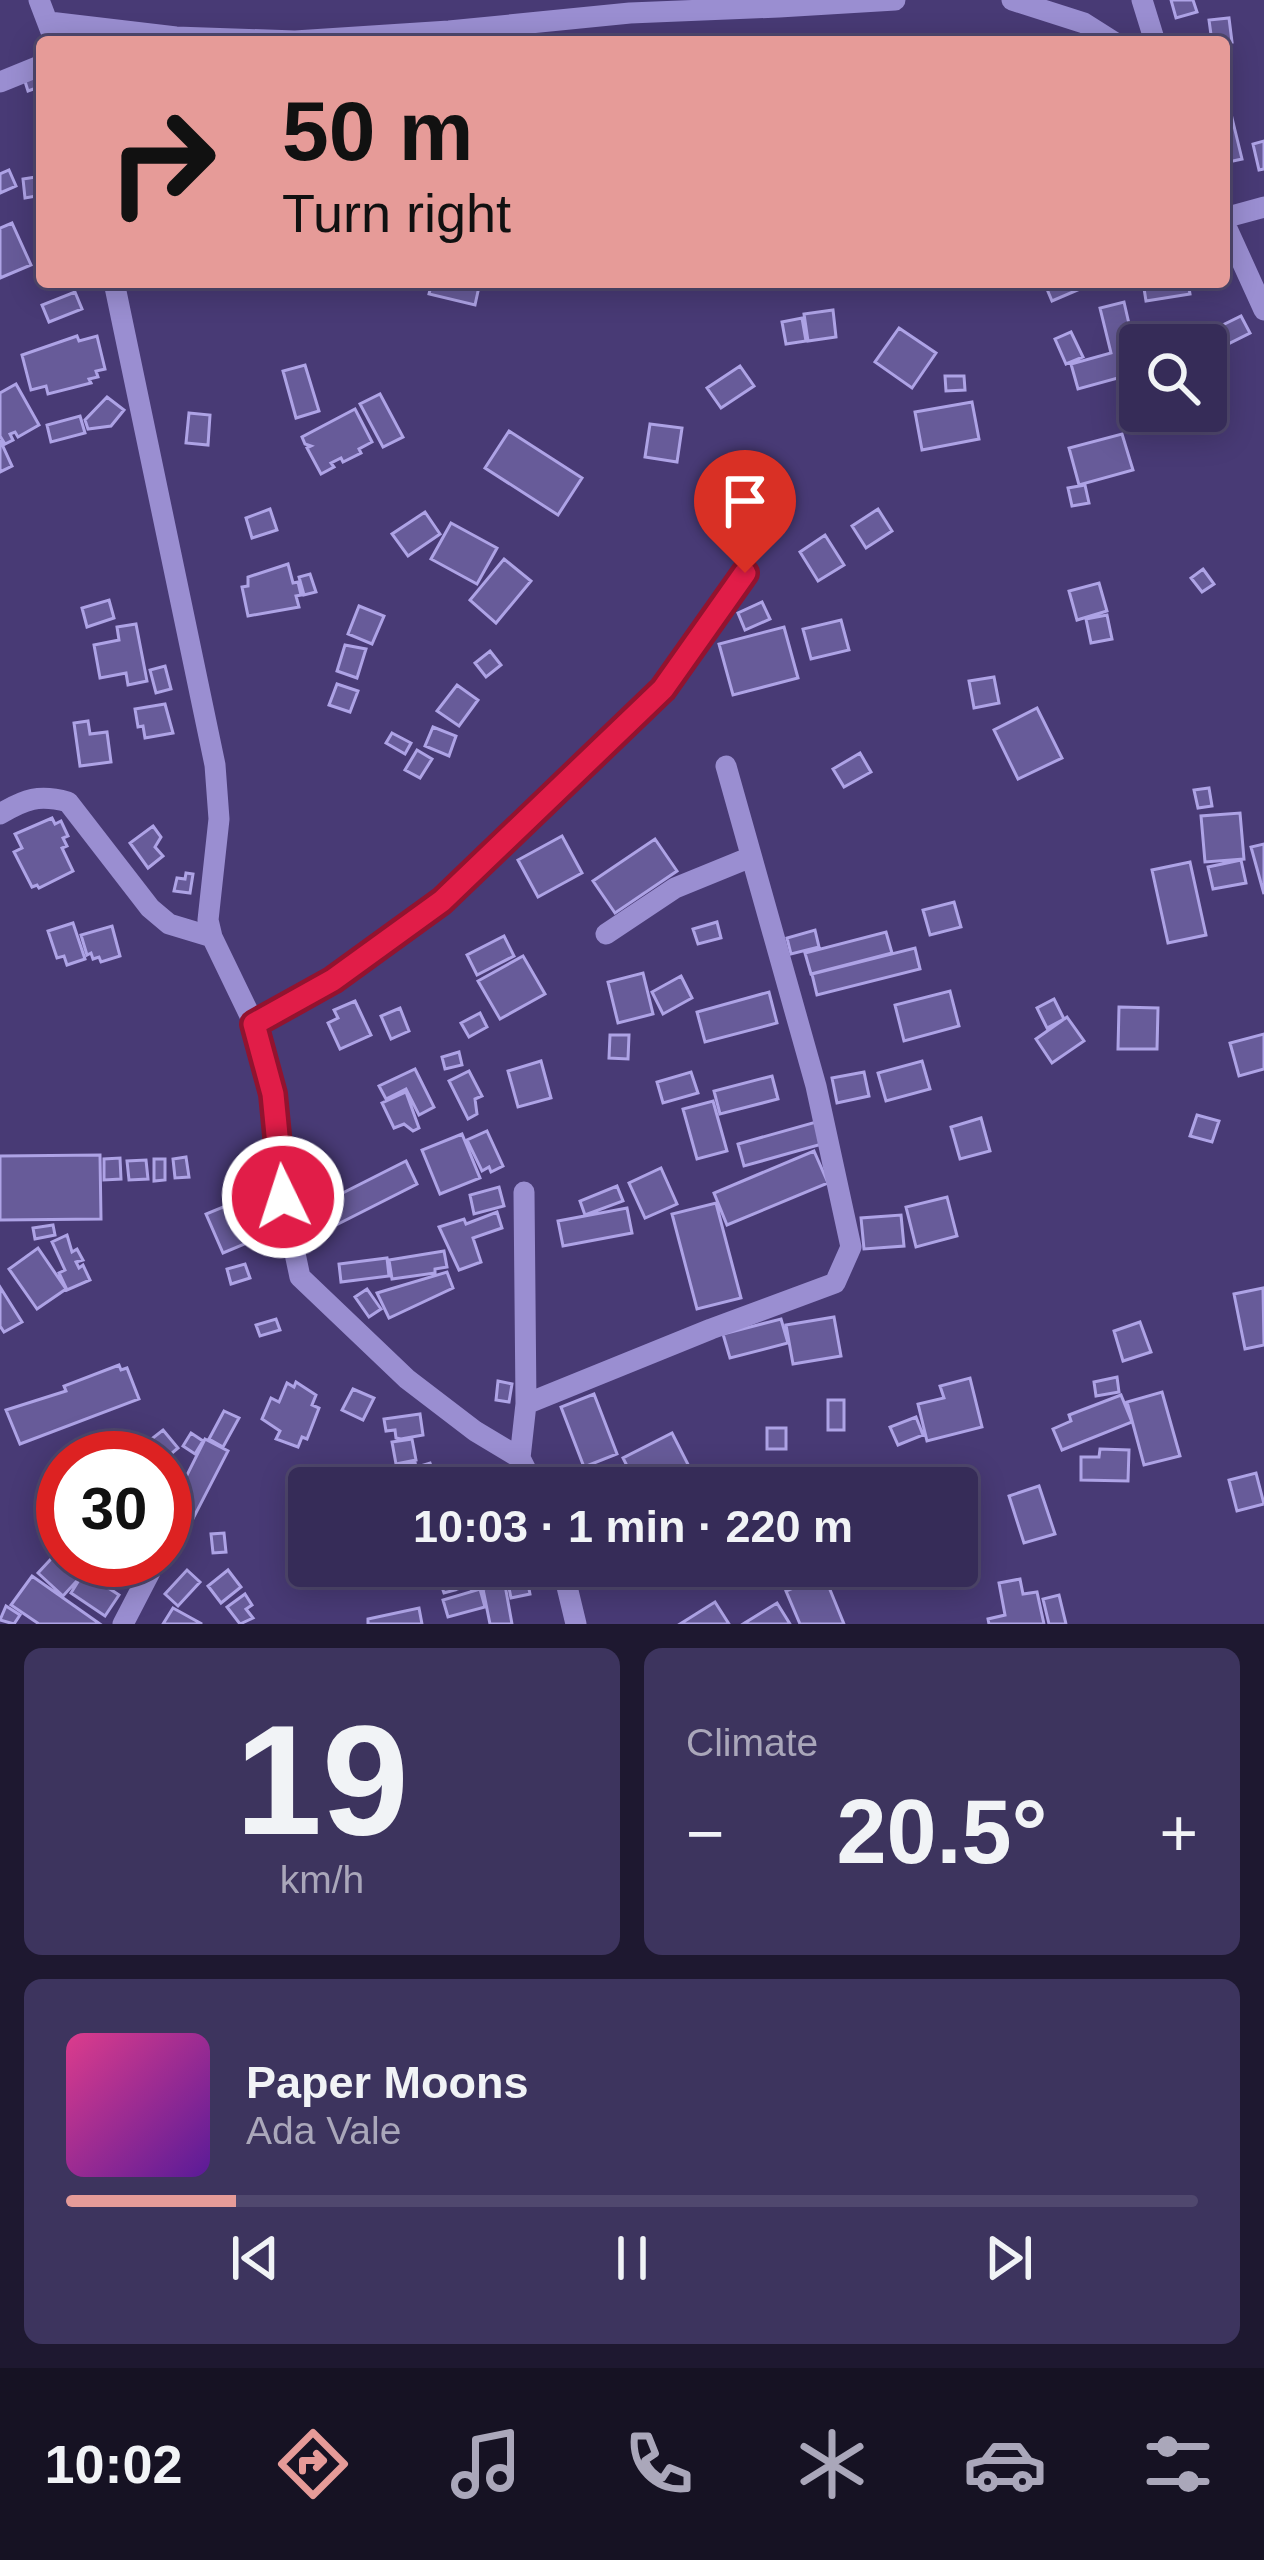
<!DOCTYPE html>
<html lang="en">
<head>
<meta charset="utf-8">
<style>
  :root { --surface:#362c58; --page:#3d345e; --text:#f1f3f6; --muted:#aaa7ba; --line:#50486e; --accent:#e69b98 }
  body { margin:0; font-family:Helvetica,sans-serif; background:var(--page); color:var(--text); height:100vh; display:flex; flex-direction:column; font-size:45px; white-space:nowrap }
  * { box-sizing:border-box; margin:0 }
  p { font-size:39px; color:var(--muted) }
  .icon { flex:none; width:66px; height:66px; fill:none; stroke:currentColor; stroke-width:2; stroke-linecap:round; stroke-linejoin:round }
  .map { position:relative; height:1624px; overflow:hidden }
  .side { display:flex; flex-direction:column; gap:24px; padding:24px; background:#1e1830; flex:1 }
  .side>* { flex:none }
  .banner { position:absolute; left:36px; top:36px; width:1194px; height:252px; border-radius:12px; box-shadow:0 6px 30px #0003,0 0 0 3px var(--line); background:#e69b98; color:#111; overflow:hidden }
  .tools { position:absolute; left:1119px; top:324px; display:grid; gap:24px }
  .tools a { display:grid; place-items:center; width:108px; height:108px; border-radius:12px; background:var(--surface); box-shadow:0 6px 30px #0003,0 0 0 3px var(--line); font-size:60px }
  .speed { position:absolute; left:36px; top:1431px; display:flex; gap:24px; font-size:60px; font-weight:700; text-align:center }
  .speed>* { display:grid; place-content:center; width:156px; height:156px; border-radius:50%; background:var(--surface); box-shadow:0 6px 30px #0003,0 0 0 3px var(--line); line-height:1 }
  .speed .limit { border:18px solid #d22; background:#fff; color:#111 }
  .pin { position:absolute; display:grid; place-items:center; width:102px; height:102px; color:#fff; margin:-123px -51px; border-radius:50% 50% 50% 0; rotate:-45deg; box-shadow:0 0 12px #0007 }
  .pin .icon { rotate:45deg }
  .me { position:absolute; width:132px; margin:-66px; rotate:356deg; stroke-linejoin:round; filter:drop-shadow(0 0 9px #0008) }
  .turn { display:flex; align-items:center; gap:42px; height:252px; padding:0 48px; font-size:54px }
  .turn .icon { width:156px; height:156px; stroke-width:2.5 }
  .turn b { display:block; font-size:84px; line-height:102px }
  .big { font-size:90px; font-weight:600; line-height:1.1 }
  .side .tile { flex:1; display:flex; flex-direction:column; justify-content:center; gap:18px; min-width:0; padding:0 42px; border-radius:18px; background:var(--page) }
  .side .dial { align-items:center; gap:0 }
  .dial b { font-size:156px; line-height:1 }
  .song { display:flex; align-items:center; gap:36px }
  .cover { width:144px; height:144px; border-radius:18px; background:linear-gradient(135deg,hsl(330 70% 55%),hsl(270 70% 35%)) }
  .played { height:12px; border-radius:6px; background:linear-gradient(90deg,var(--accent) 15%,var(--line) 15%) }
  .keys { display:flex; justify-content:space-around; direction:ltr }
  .heat { display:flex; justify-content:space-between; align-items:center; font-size:66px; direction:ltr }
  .side .tiles { flex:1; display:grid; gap:24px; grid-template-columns:1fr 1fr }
  .tile:last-child { grid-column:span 2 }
  .trip { position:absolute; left:288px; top:1467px; width:690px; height:120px; border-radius:12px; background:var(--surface); box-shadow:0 6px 30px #0003,0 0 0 3px var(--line); font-weight:600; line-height:120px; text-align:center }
  .tab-bar { display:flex; height:192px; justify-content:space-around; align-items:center; background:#161223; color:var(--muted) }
  .tab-bar .icon { width:84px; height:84px }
  .tab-bar .current { color:var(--accent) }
  .tab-bar b { font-size:54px; color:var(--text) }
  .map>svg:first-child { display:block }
  .building { fill:#675b99; stroke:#aea3e6; stroke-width:3 }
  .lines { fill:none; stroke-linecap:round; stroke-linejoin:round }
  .minor { stroke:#9a8ed1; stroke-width:21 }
  .route-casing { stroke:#92132f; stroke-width:30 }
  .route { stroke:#e11d48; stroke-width:21 }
</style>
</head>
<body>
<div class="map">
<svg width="1264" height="1624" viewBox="0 0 1264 1624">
  <rect width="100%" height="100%" fill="#483a75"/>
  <!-- building -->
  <path class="building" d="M 1171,0 L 1193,0 L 1197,12 L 1176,18 Z
    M 1229,18 L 1232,42 L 1212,42 L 1209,20 Z
    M 23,75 L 42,76 L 42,86 L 28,91 Z
    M 1224,85 L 1242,159 L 1224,163 Z
    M 1264,141 L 1264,169 L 1259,170 L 1253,144 Z
    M 9,170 L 16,186 L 0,193 L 0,174 Z
    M 42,176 L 42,195 L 25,198 L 23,179 Z
    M 12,223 L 31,265 L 0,278 L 0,228 Z
    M 432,282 L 480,282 L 475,305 L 429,294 Z
    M 1044,282 L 1085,282 L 1087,286 L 1052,301 Z
    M 1143,282 L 1188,282 L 1190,294 L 1146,301 Z
    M 75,292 L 82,309 L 49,322 L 42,305 Z
    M 1124,302 L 1140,372 L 1078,389 L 1071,364 L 1111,353 L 1100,308 Z
    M 833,310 L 836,337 L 808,341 L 804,314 Z
    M 1241,316 L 1250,333 L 1206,355 L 1206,345 L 1182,345 Z
    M 802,318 L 806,341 L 786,344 L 782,322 Z
    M 899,328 L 936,353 L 912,388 L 875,362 Z
    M 1176,328 L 1181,345 L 1158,345 L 1155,334 Z
    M 1071,332 L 1083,357 L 1066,364 L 1055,339 Z
    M 77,336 L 79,341 L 97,336 L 105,369 L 96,371 L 98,377 L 89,379 L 91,383 L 48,394 L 46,386 L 31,390 L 22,355 Z
    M 305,365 L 319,411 L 296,418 L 283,371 Z
    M 740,366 L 754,386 L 721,408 L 707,388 Z
    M 945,376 L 964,376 L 965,390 L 946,391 Z
    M 16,384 L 39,425 L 18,437 L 15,432 L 10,434 L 13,440 L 5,444 L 0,436 L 0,393 Z
    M 380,394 L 403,437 L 383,447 L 360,404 Z
    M 107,397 L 124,410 L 111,426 L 88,429 L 85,420 Z
    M 972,402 L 979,439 L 922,450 L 915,412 Z
    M 355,409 L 372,442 L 359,449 L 361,453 L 343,462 L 341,458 L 331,463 L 334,467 L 321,474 L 307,448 L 311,446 L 305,444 L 302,437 Z
    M 189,413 L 210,415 L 208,445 L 186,443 Z
    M 80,416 L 85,433 L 51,442 L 47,425 Z
    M 650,424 L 682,428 L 677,462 L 645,457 Z
    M 509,431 L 582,478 L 558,515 L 485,468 Z
    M 1122,434 L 1133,470 L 1079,485 L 1069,448 Z
    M 0,440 L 12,466 L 0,472 Z
    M 1085,485 L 1089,503 L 1072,506 L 1068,488 Z
    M 270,509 L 277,530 L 252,538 L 246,518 Z
    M 878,509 L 892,531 L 866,548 L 852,526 Z
    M 425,512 L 440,534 L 408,556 L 392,534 Z
    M 451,523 L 497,548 L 477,584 L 431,559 Z
    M 825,535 L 844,565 L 818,581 L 800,552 Z
    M 504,559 L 531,581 L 496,623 L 470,600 Z
    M 288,564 L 293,583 L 298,582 L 301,595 L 296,596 L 299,607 L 248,616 L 242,587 L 248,586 L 248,577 Z
    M 1203,569 L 1214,584 L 1202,592 L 1191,578 Z
    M 310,574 L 316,592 L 304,595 L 299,577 Z
    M 1099,583 L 1107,611 L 1077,620 L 1069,591 Z
    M 109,600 L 114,618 L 87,627 L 82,608 Z
    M 762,602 L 770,619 L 745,630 L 738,613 Z
    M 359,606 L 384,616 L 372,644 L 348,634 Z
    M 1107,615 L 1112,639 L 1091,643 L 1086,619 Z
    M 841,620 L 849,650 L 811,659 L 803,629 Z
    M 136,624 L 147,681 L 128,685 L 126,673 L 100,678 L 94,645 L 119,640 L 117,627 Z
    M 784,627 L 798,678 L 733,695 L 719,644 Z
    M 345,645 L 366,649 L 357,678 L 337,671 Z
    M 490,651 L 501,665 L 486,677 L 475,663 Z
    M 165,666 L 171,689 L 156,693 L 150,670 Z
    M 994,677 L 999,703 L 974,708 L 969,681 Z
    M 337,684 L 358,691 L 350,712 L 329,705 Z
    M 457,685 L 478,700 L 459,726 L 437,711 Z
    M 165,704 L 173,733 L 145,738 L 143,726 L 138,727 L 135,709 Z
    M 1037,708 L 1062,758 L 1018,779 L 994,730 Z
    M 88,721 L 90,734 L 107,732 L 111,762 L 80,766 L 74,723 Z
    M 433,727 L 456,736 L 449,756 L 425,746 Z
    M 392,733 L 411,743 L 405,754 L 386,743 Z
    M 417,750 L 432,759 L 420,778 L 405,770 Z
    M 860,753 L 871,772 L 844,787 L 833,769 Z
    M 1209,788 L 1212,806 L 1198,808 L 1194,790 Z
    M 1240,813 L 1244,859 L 1205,862 L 1201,816 Z
    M 52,818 L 55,824 L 61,821 L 68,836 L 63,838 L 67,846 L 62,848 L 73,871 L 39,888 L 37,885 L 32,887 L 14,852 L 22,848 L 15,834 Z
    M 153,826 L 161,837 L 155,847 L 163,856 L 148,868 L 130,843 Z
    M 562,836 L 582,873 L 538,897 L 518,860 Z
    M 655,839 L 677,871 L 615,913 L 593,881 Z
    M 1264,844 L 1264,894 L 1251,847 Z
    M 1241,860 L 1246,883 L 1213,889 L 1208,867 Z
    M 1190,862 L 1206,935 L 1168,943 L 1152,870 Z
    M 186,873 L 193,874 L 190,893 L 174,891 L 177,878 L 185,879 Z
    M 954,902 L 961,927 L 930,935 L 923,910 Z
    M 717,922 L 721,938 L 698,944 L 693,929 Z
    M 73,923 L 85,959 L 67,965 L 64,956 L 57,958 L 48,931 Z
    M 112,926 L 120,956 L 101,962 L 99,957 L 93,959 L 91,953 L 87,955 L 81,935 Z
    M 815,930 L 819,947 L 791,954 L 787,938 Z
    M 886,932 L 892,953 L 811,974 L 805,953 Z
    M 504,936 L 514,956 L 477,975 L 467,955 Z
    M 915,948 L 920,969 L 817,995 L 812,974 Z
    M 523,956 L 545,994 L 500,1019 L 478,981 Z
    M 643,973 L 653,1014 L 618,1023 L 608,982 Z
    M 681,976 L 692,998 L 663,1014 L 652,992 Z
    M 950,991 L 959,1026 L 904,1041 L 895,1005 Z
    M 769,992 L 777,1023 L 705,1042 L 697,1012 Z
    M 1054,999 L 1064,1019 L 1047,1028 L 1037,1008 Z
    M 355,1001 L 371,1035 L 340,1049 L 328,1023 L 338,1018 L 334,1010 Z
    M 1119,1007 L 1158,1008 L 1157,1049 L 1118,1049 Z
    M 400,1008 L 409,1031 L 391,1039 L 381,1016 Z
    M 480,1013 L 487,1027 L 469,1037 L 461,1023 Z
    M 1067,1017 L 1084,1041 L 1052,1063 L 1036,1039 Z
    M 1264,1034 L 1264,1069 L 1239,1076 L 1230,1043 Z
    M 610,1035 L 629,1035 L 628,1059 L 609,1058 Z
    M 459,1052 L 462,1065 L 445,1069 L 442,1057 Z
    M 541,1061 L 551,1098 L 518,1107 L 508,1071 Z
    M 922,1061 L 930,1089 L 886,1101 L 878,1073 Z
    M 415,1069 L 434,1107 L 419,1115 L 406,1089 L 386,1099 L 379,1086 Z
    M 469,1071 L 482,1096 L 475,1099 L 477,1114 L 468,1119 L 449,1081 Z
    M 691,1072 L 698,1093 L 663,1103 L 657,1082 Z
    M 864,1072 L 869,1096 L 837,1103 L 832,1078 Z
    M 772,1076 L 778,1099 L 720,1114 L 714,1091 Z
    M 406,1092 L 419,1128 L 413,1131 L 404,1124 L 394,1128 L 382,1103 Z
    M 713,1101 L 727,1151 L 697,1159 L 683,1109 Z
    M 1197,1115 L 1219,1121 L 1212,1142 L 1190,1136 Z
    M 981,1118 L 990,1151 L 960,1159 L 951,1127 Z
    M 816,1122 L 822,1144 L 744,1166 L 738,1144 Z
    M 487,1131 L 503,1166 L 491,1172 L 489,1167 L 482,1171 L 467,1140 Z
    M 462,1134 L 480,1178 L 440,1194 L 422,1150 Z
    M 814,1151 L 828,1183 L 727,1225 L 714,1193 Z
    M 100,1155 L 101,1219 L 0,1220 L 0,1156 Z
    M 186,1157 L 189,1177 L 175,1178 L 173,1159 Z
    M 120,1158 L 121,1179 L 104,1180 L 104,1159 Z
    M 154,1159 L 165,1159 L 165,1180 L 154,1181 Z
    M 146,1160 L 148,1179 L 129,1180 L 127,1161 Z
    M 406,1161 L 417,1184 L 336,1225 L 325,1202 Z
    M 661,1168 L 677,1204 L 645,1218 L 629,1183 Z
    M 617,1186 L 623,1201 L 585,1215 L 580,1201 Z
    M 499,1187 L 504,1206 L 474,1214 L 470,1195 Z
    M 250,1196 L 266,1235 L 223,1253 L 206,1214 Z
    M 947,1197 L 957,1236 L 916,1247 L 906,1207 Z
    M 716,1203 L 741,1298 L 697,1309 L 672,1214 Z
    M 627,1208 L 632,1233 L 563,1246 L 558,1221 Z
    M 497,1212 L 502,1228 L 473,1238 L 481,1262 L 459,1270 L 439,1227 L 464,1219 L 466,1224 Z
    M 901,1215 L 904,1246 L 864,1249 L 861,1218 Z
    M 53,1225 L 55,1235 L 35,1239 L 33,1228 Z
    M 67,1235 L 72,1252 L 77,1249 L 83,1260 L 76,1262 L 79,1268 L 83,1265 L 90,1280 L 67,1290 L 59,1273 L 65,1270 L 52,1242 Z
    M 38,1248 L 66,1289 L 37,1309 L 9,1269 Z
    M 444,1251 L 447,1267 L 435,1269 L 435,1273 L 392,1279 L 389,1260 Z
    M 387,1258 L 389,1276 L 341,1282 L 339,1264 Z
    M 245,1264 L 250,1278 L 231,1284 L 227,1269 Z
    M 447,1272 L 453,1288 L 389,1318 L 377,1293 Z
    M 0,1287 L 22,1322 L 4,1332 L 0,1326 Z
    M 1263,1288 L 1264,1345 L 1245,1349 L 1234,1294 Z
    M 367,1289 L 381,1309 L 369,1317 L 355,1297 Z
    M 834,1317 L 841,1356 L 793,1364 L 786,1325 Z
    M 276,1319 L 280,1330 L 260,1336 L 256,1325 Z
    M 781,1319 L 788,1343 L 730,1358 L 723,1334 Z
    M 1140,1322 L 1151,1352 L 1123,1361 L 1114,1331 Z
    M 119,1365 L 121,1370 L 127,1368 L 139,1399 L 20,1444 L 6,1410 L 66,1391 L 64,1386 Z
    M 1117,1377 L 1119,1392 L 1096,1396 L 1094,1382 Z
    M 970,1378 L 982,1427 L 927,1441 L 918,1404 L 944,1398 L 940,1386 Z
    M 498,1381 L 512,1384 L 509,1402 L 496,1400 Z
    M 296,1382 L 316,1395 L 312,1405 L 319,1408 L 307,1439 L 302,1437 L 298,1447 L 276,1439 L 280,1431 L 262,1419 L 271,1398 L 279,1402 L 287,1383 L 294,1387 Z
    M 353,1389 L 374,1398 L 363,1420 L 342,1410 Z
    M 1162,1392 L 1180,1456 L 1144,1465 L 1127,1402 Z
    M 594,1394 L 617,1454 L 584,1467 L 561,1407 Z
    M 1121,1395 L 1132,1422 L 1062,1450 L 1053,1429 L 1071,1421 L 1069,1415 Z
    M 828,1400 L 844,1400 L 844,1430 L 828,1430 Z
    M 224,1411 L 239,1418 L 223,1447 L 209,1439 Z
    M 420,1414 L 423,1435 L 401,1439 L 396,1438 L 395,1430 L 386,1431 L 384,1419 Z
    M 916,1417 L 923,1435 L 898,1445 L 890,1427 Z
    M 767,1428 L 786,1428 L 786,1449 L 767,1449 Z
    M 163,1430 L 178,1448 L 165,1459 L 148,1458 L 140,1448 Z
    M 191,1433 L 203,1441 L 195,1454 L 183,1446 Z
    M 672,1433 L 699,1486 L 638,1488 L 623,1458 Z
    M 205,1439 L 228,1451 L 184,1536 L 165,1527 L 165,1519 Z
    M 412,1439 L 416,1460 L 396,1464 L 392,1442 Z
    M 1100,1449 L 1129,1450 L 1128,1481 L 1081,1480 L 1081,1457 L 1099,1457 Z
    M 415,1462 L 418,1480 L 391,1485 L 387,1468 Z
    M 430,1463 L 438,1488 L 424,1488 L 417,1467 Z
    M 1256,1473 L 1264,1504 L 1237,1511 L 1229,1480 Z
    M 1039,1486 L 1055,1534 L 1024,1543 L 1009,1496 Z
    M 224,1533 L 226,1552 L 213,1553 L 211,1534 Z
    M 63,1546 L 63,1560 L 96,1560 L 63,1596 L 38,1573 Z
    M 387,1566 L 410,1566 L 414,1582 L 392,1588 Z
    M 412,1566 L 437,1566 L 441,1576 L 420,1585 Z
    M 449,1566 L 463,1566 L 469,1585 L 457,1589 Z
    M 488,1566 L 511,1566 L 514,1580 L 493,1585 Z
    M 885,1566 L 915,1566 L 915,1569 L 887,1574 Z
    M 485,1569 L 490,1584 L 472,1591 L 467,1576 Z
    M 187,1570 L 200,1582 L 178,1606 L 165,1594 Z
    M 228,1570 L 241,1587 L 221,1603 L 208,1586 Z
    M 84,1572 L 119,1595 L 105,1616 L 71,1593 Z
    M 450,1575 L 455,1590 L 444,1593 L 439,1579 Z
    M 824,1575 L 844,1624 L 800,1624 L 786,1591 Z
    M 32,1576 L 100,1624 L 39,1624 L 11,1605 Z
    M 527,1579 L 530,1594 L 511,1598 L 508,1583 Z
    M 1020,1579 L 1023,1594 L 1037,1592 L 1044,1624 L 989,1624 L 988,1619 L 1005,1615 L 999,1583 Z
    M 505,1585 L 512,1624 L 490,1624 L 483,1589 Z
    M 480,1589 L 485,1607 L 448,1617 L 443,1600 Z
    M 245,1594 L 252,1605 L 246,1609 L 253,1618 L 240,1624 L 227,1607 Z
    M 1059,1595 L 1066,1624 L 1049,1624 L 1043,1599 Z
    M 715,1602 L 729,1624 L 680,1624 Z
    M 777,1603 L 790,1624 L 743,1624 Z
    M 6,1606 L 20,1615 L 14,1624 L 0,1620 Z
    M 173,1608 L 202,1624 L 163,1624 Z
    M 419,1608 L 422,1624 L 368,1624 L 368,1619 Z"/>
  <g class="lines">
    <!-- minor -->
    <path class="minor" d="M 39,0 L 55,42
      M 1012,0 L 1084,23 L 1114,42
      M 1142,0 L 1155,42
      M 779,7 L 895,0
      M 49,22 L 176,37 L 295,41 L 449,31 L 630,13 L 779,7 L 778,0
      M 0,82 L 42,65
      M 1224,218 L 1264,207
      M 1224,222 L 1264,310
      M 114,282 L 215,765 L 219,819 L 208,920 L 212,937 L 254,1024 L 273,1094 L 283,1197 L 300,1277 L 407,1379 L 475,1431 L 520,1458 L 535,1488
      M 0,814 C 25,799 39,794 68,802 L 150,908 L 169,924 L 212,937
      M 606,934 L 675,888 L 751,857
      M 254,1024 L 333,980 L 442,901 L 663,689 L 745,573
      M 526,1404 L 711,1329 L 835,1283 L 851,1247 L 816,1086 L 726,766
      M 520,1458 L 526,1404 L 524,1192
      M 562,1566 L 576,1624
      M 123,1624 L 150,1572"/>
  </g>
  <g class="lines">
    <defs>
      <path id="route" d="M 283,1197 L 273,1094 L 254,1024 L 333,980 L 442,901 L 663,689 L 745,573"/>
    </defs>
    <!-- route casing -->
    <use href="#route" class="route-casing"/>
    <!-- route -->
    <use href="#route" class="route"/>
  </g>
</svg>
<div class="tools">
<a><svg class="icon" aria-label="search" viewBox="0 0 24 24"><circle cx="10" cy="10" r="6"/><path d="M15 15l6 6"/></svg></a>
</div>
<div class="speed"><div class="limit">30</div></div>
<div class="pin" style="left:745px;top:573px;background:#d93025"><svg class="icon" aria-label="arrive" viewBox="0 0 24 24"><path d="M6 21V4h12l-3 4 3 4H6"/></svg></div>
<svg class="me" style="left:283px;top:1197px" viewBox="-20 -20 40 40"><circle r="17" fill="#e11d48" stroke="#fff" stroke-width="3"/><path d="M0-11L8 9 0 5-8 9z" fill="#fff"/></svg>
<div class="trip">10:03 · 1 min · 220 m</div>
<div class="banner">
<div class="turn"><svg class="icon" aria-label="right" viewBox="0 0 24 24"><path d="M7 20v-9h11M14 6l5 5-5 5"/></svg><div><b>50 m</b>Turn right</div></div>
</div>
</div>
<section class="side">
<div class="tiles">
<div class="tile dial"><b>19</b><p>km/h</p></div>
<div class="tile"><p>Climate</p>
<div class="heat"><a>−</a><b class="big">20.5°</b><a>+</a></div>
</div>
<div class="tile">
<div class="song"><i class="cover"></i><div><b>Paper Moons</b><p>Ada Vale</p></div></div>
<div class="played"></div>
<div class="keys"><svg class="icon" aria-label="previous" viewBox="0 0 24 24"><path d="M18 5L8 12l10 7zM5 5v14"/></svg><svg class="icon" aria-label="pause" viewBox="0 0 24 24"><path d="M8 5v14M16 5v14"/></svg><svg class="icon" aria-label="next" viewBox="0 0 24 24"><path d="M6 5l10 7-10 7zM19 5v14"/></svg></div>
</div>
</div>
</section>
<nav class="tab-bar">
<b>10:02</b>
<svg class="icon current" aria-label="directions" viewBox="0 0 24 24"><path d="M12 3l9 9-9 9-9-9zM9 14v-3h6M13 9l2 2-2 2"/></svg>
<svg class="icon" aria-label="music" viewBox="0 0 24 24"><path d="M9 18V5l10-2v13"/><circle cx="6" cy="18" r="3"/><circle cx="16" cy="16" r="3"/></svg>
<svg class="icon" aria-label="phone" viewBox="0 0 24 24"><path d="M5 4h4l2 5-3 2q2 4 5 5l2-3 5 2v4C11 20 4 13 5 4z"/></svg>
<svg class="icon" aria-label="climate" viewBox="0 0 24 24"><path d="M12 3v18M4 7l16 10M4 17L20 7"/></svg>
<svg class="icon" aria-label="car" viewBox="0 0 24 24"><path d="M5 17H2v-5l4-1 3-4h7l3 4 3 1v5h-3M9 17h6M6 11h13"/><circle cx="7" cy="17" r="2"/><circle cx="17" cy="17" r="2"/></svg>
<svg class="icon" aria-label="filters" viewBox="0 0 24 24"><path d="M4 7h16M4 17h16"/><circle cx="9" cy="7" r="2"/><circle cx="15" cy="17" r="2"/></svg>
</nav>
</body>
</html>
